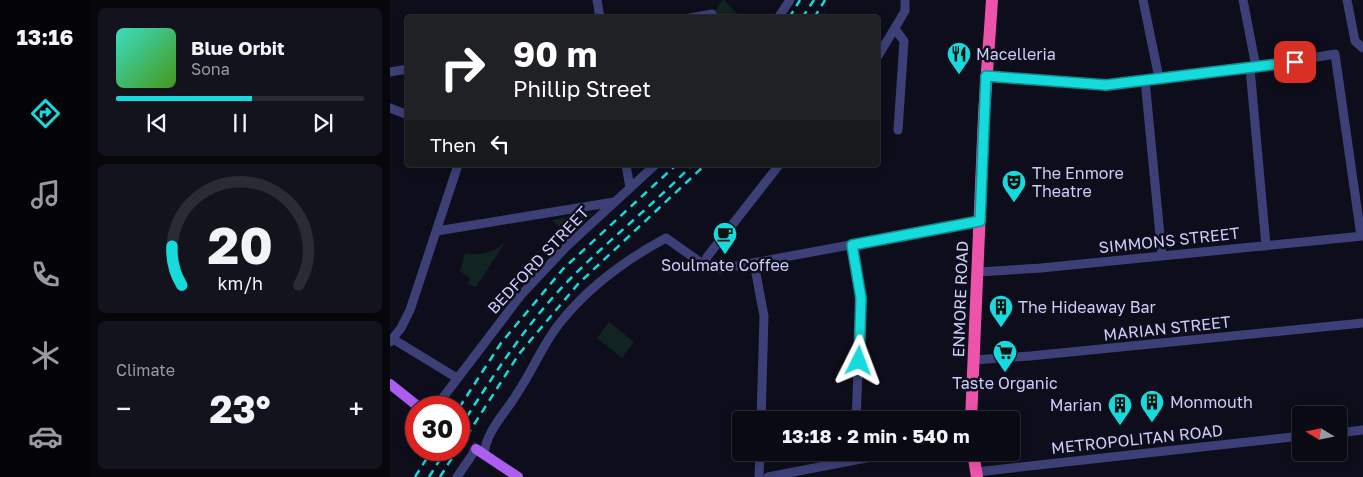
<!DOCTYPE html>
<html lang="en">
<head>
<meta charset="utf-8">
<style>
  :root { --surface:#0a0a14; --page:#13131d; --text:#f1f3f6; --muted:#999aa0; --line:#2a2b34; --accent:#16dbdc }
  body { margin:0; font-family:"Golos Text",sans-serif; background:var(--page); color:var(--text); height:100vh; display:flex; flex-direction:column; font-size:19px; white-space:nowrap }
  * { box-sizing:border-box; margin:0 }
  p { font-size:16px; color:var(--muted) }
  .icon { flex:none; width:28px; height:28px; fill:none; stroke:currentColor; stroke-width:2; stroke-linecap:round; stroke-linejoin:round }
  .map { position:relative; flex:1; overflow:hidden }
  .details { display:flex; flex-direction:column; gap:8px; padding:8px; background:#06060b; width:300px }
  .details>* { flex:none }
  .banner { position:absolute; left:15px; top:15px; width:475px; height:152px; border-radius:5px; box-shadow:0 2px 12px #0003,0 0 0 1px var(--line); background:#202124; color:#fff; overflow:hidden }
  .needle { width:32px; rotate:280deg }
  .buttons { position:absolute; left:902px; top:406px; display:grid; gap:10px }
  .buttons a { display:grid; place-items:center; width:55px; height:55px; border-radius:5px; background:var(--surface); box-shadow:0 2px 12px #0003,0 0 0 1px var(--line); font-size:25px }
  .speed { position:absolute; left:15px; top:396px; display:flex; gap:10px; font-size:25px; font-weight:700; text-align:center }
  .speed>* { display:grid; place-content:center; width:65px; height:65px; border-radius:50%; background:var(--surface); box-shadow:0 2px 12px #0003,0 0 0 1px var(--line); line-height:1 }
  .speed .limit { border:8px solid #d22; background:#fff; color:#111 }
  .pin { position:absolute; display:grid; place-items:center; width:42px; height:42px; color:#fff; margin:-21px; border-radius:10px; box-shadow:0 2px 8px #0006 }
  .me { position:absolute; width:55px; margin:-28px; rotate:3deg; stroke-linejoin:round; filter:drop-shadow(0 0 4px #0008) }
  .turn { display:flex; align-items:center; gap:18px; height:105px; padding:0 25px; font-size:22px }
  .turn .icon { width:65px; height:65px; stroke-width:2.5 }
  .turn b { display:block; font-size:35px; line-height:42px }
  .then { display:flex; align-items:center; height:48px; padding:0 25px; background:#0003; gap:10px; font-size:19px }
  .big { font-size:38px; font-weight:700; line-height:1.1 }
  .details .tile { flex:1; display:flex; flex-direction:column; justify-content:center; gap:8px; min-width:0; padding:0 18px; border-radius:8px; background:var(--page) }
  .details .dial { align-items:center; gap:0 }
  .dial svg { height:130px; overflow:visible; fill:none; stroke:var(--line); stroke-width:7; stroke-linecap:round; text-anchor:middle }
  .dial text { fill:var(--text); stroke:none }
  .song { display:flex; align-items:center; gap:15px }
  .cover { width:60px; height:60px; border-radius:8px; background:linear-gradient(135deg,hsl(170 70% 55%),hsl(100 70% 35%)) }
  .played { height:5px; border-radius:2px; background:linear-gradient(90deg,var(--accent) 55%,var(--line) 55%) }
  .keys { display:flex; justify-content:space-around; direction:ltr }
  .heat { display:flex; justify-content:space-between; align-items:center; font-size:28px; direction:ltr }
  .trip { position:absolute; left:342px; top:411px; width:288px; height:50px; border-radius:5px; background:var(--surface); box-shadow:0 2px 12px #0003,0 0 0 1px var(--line); font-weight:700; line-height:50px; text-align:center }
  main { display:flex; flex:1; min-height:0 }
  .menu { display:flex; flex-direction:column; width:90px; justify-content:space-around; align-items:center; background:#040408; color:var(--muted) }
  .menu .icon { width:35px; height:35px }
  .menu .on { color:var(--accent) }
  .menu b { font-size:22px; color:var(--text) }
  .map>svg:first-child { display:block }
  .green { fill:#112422 }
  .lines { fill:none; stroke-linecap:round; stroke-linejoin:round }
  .major-tunnel { stroke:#2b2a3c; stroke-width:10; stroke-dasharray:10 5; stroke-linecap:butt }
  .minor { stroke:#3c4076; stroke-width:9 }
  .major { stroke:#ab5eef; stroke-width:10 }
  .highway { stroke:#ee53ac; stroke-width:12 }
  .rail { stroke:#16dbdc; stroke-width:2.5; stroke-dasharray:8 6; stroke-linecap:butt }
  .route-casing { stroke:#0e8e8f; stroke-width:12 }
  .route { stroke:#16dbdc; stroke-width:9 }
  .labels { text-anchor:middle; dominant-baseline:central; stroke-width:5; stroke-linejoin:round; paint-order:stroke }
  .poi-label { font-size:16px; fill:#cdccfa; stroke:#0e0d1b; text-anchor:start }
  .street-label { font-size:16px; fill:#cdccfa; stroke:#0e0d1b }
</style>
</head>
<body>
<main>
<nav class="menu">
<b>13:16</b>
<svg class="icon on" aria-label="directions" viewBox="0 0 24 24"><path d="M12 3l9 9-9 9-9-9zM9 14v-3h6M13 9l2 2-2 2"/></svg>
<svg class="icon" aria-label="music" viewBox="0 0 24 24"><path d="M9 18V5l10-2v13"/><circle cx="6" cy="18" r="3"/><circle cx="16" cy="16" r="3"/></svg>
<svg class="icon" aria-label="phone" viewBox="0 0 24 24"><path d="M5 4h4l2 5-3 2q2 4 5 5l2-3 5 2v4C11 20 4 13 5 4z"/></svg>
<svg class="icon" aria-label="climate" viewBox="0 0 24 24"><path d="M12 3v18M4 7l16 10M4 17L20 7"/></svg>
<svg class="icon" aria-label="car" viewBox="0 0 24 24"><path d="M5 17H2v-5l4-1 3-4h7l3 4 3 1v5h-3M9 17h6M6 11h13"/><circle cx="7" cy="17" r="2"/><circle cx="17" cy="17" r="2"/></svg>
</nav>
<section class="details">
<div class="tile">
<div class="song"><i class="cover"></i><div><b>Blue Orbit</b><p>Sona</p></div></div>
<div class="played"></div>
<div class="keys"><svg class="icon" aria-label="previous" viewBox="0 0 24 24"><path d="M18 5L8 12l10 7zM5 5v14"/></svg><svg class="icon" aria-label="pause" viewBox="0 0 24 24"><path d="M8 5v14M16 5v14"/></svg><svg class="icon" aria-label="next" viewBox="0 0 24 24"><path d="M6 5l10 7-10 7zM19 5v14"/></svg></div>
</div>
<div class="tile dial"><svg viewBox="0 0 100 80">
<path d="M14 69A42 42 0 1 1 86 69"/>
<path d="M14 69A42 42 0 0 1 8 45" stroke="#16dbdc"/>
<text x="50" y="56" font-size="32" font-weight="700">20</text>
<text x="50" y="72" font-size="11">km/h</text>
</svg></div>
<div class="tile"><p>Climate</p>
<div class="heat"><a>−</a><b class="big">23°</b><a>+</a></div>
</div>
</section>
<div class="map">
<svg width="973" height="477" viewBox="0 0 973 477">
  <rect width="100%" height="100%" fill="#0e0d1b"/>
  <!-- green -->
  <path class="green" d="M 332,0 L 334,0 L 350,17 L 325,17 L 324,13 Z
    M 204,213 L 179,236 L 162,220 Z
    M 112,244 L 114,244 L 86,287 L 78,284 L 80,278 L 70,271 L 75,253 C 85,256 106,253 112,244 Z
    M 219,322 L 244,342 L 232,358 L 207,338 Z"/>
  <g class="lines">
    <!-- major-tunnel -->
    <path class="major-tunnel" d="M 69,437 L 86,449"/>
    <!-- minor -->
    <path class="minor" d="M 207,0 L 210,18
      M 753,0 L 769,78
      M 853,0 L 866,67
      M 957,0 L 965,41 L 973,48
      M 300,18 L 322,14
      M 388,18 L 400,0
      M 505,29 L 514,41 L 508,130
      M 488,56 L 515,11 L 515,0
      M 860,68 L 876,246
      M 0,72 L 18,69
      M 596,76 L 716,85 L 860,68 L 945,54 L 971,236
      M 755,80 L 772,256
      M 0,108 L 18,115
      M 236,165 L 240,188
      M 47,231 L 224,202
      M 461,245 L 471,299 L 466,420
      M 364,263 L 374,316 L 371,420
      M 314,265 L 317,257 L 389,165
      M 588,272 L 651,268 L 973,236
      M 3,339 L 67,378
      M 0,342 L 11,328 L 20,310 L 68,165
      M 584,360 L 640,356 L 973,323
      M 45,408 L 131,295 L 176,247 L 265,165
      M 949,433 L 973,430
      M 94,455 C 96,430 116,413 128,392 C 143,370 153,344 169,324 C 198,287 235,260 276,238 L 317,267 L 330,269 L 590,221
      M 586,472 L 911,436
      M 67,477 L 86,449
      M 369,477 L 370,452
      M 378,477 L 507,452"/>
    <!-- major -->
    <path class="major" d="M 0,384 L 30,408
      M 86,449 L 128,477"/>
    <!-- highway -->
    <path class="highway" d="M 581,420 L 594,115 L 602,0
      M 583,452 L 587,477"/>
    <!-- rail -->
    <path class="rail" d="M 399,18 L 410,0
      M 412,18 L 424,0
      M 424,18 L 435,0
      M 69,408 L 111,343 L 173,269 L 286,165
      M 69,429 C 103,376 137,322 182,277 C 221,238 264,204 302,165
      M 69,448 L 129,354 L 188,284 L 315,165
      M 25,477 L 42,450
      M 39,477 L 56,450
      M 50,477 L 67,450"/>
  </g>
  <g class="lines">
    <defs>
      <path id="route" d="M 469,361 L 471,298 L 462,245 L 590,221 L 596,76 L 716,85 L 905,62"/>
    </defs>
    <!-- route casing -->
    <use href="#route" class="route-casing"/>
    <!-- route -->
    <use href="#route" class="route"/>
  </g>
  <!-- icons -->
  <defs>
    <symbol id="restaurant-pin" viewBox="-11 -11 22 30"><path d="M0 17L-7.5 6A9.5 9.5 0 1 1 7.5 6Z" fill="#16dbdc" stroke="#0e0d1b"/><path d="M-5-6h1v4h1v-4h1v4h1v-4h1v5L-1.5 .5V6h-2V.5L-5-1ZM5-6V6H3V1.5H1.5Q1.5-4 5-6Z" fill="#111"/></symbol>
    <symbol id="theatre-pin" viewBox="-11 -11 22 30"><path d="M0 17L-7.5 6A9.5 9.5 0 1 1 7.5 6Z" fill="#16dbdc" stroke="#0e0d1b"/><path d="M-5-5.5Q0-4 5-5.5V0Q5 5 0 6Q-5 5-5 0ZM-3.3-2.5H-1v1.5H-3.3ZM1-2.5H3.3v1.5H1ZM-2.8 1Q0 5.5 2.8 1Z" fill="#111"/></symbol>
    <symbol id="cafe-pin" viewBox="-11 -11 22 30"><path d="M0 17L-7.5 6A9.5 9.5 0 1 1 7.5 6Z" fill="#16dbdc" stroke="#0e0d1b"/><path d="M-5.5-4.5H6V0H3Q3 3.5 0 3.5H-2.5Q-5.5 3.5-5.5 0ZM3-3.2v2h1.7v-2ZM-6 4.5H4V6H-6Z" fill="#111"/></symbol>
    <symbol id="building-pin" viewBox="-11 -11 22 30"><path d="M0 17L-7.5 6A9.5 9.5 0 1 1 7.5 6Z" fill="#16dbdc" stroke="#0e0d1b"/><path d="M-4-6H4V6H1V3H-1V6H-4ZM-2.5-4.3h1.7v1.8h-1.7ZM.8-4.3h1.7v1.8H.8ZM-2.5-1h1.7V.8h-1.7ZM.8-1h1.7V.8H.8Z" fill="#111"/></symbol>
    <symbol id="supermarket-pin" viewBox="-11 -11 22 30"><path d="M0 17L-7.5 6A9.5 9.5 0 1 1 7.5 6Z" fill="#16dbdc" stroke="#0e0d1b"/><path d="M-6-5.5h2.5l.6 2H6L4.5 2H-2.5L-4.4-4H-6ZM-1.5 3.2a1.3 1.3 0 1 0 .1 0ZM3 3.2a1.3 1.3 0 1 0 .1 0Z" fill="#111"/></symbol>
  </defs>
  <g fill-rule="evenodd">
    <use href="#restaurant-pin" x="555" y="40" width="28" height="38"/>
    <use href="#theatre-pin" x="610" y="168" width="28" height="38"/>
    <use href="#cafe-pin" x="321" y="220" width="28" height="38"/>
    <use href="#building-pin" x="597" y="293" width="28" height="38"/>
    <use href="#supermarket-pin" x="601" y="338" width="28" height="38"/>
    <use href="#building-pin" x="748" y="388" width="28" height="38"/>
    <use href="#building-pin" x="716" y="391" width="28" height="38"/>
  </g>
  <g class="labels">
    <!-- poi labels -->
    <g class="poi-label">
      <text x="586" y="54">Macelleria</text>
      <text x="642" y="173">The Enmore<tspan x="642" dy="18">Theatre</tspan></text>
      <text x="335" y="265" text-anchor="middle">Soulmate Coffee</text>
      <text x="628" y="307">The Hideaway Bar</text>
      <text x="615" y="383" text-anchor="middle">Taste Organic</text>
      <text x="780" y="402">Monmouth</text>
      <text x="712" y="405" text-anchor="end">Marian</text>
    </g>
    <!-- street labels -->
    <g class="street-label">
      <text transform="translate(779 240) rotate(-6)">SIMMONS STREET</text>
      <text transform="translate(148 260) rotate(-47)">BEDFORD STREET</text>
      <text transform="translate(570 299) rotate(-88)">ENMORE ROAD</text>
      <text transform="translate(777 328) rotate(-6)">MARIAN STREET</text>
      <text transform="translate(747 439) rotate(-6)">METROPOLITAN ROAD</text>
    </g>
  </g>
</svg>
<div class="buttons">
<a><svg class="needle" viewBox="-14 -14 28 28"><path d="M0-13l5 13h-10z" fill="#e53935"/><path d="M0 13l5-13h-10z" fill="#999aa0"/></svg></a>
</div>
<div class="speed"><div class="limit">30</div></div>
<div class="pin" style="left:905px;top:62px;background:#d93025"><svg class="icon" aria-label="arrive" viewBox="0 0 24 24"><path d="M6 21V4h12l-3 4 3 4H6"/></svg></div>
<svg class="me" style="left:469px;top:361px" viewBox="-20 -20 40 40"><path d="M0-17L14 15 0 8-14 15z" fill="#16dbdc" stroke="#fff" stroke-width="4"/></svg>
<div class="trip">13:18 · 2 min · 540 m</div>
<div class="banner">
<div class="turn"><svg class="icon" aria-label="right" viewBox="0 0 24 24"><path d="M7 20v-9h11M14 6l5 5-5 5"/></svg><div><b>90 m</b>Phillip Street</div></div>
<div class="then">Then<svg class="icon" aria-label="left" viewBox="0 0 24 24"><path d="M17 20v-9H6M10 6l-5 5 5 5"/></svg></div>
</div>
</div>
</main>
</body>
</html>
